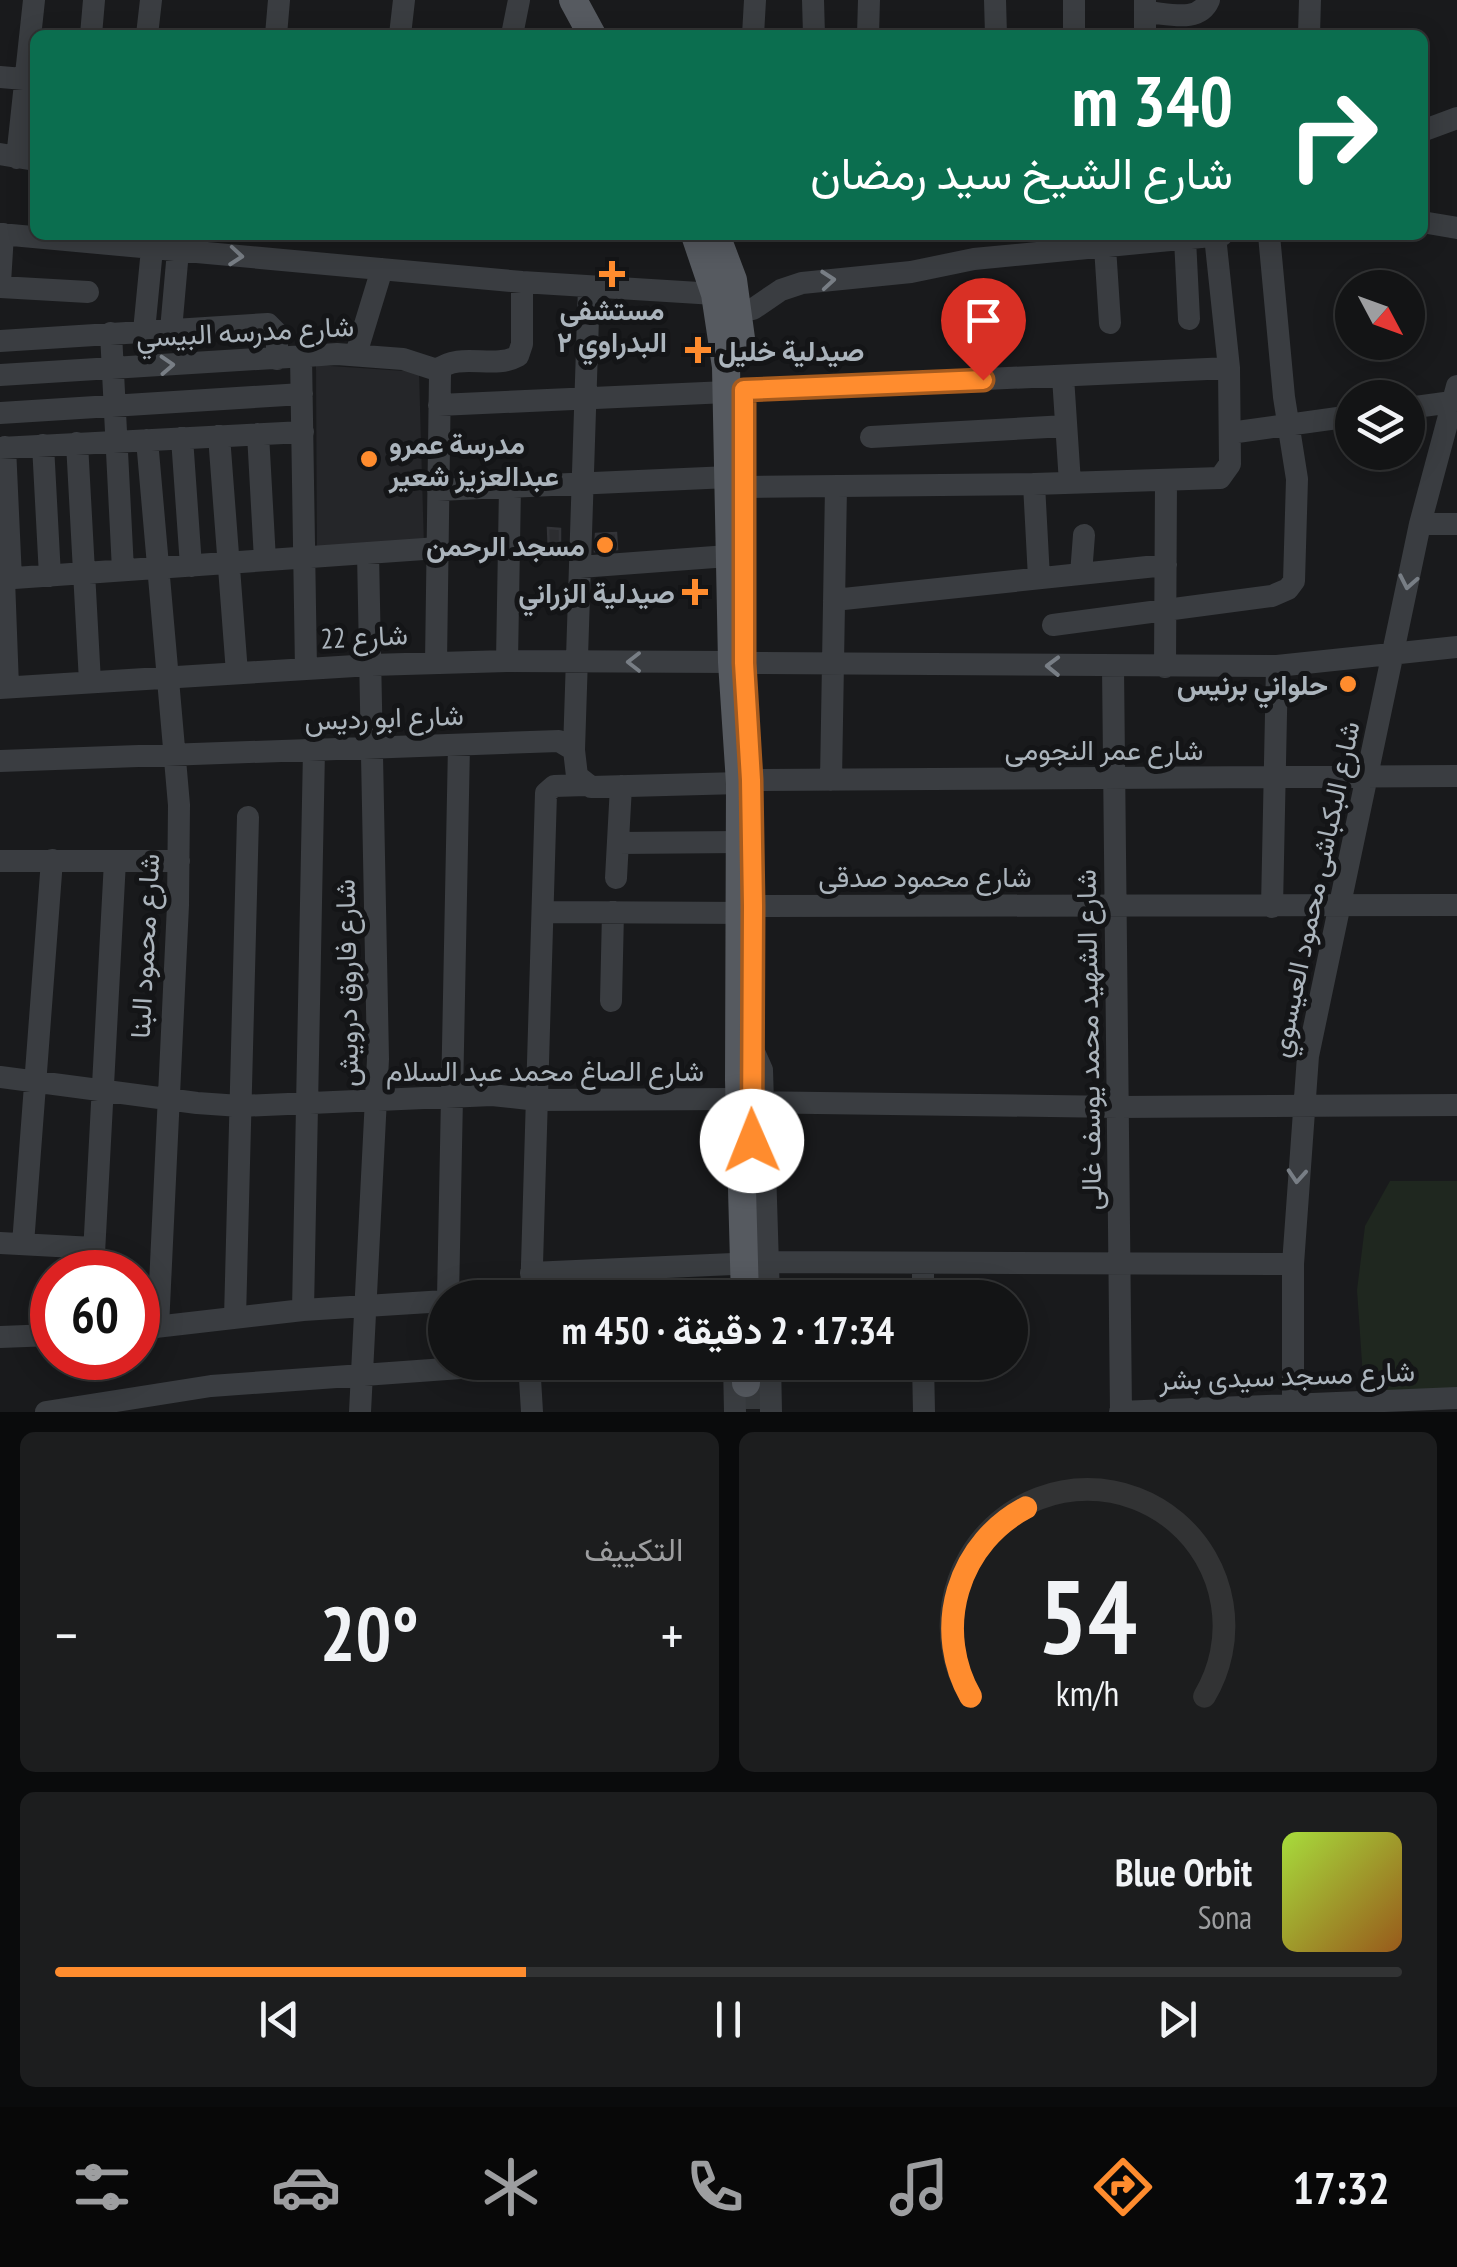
<!DOCTYPE html>
<html lang="ar">
<head>
<meta charset="utf-8">
<style>
  :root { --surface:#131415; --page:#1c1d1e; --text:#f1f3f6; --muted:#9d9ea0; --line:#323334; --accent:#ff8c2e }
  body { margin:0; font-family:"PT Sans Narrow",Vazirmatn,sans-serif; background:var(--page); color:var(--text); direction:rtl; height:100vh; display:flex; flex-direction:column; font-size:38px; white-space:nowrap }
  * { box-sizing:border-box; margin:0 }
  p { font-size:32px; color:var(--muted) }
  .icon { flex:none; width:55px; height:55px; fill:none; stroke:currentColor; stroke-width:2; stroke-linecap:round; stroke-linejoin:round }
  .map { position:relative; height:1412px; overflow:hidden; direction:ltr }
  .sheet { display:flex; flex-direction:column; gap:20px; padding:20px; background:#0a0b0c; flex:1 }
  .sheet>* { flex:none }
  .guide { position:absolute; left:30px; top:30px; width:1398px; height:210px; border-radius:15px; box-shadow:0 5px 25px #0003,0 0 0 2px var(--line); direction:rtl; background:#0b6e4f; color:#fff; overflow:hidden }
  .needle { width:65px; rotate:131deg }
  .buttons { position:absolute; left:1335px; top:270px; display:grid; gap:20px }
  .buttons a { display:grid; place-items:center; width:90px; height:90px; border-radius:50%; background:var(--surface); box-shadow:0 5px 25px #0003,0 0 0 2px var(--line); font-size:50px }
  .speed { position:absolute; left:30px; top:1250px; display:flex; gap:20px; font-size:50px; font-weight:700; text-align:center }
  .speed>* { display:grid; place-content:center; width:130px; height:130px; border-radius:50%; background:var(--surface); box-shadow:0 5px 25px #0003,0 0 0 2px var(--line); line-height:1 }
  .speed .limit { border:15px solid #d22; background:#fff; color:#111 }
  .pin { position:absolute; display:grid; place-items:center; width:85px; height:85px; color:#fff; margin:-102px -42px; border-radius:50% 50% 50% 0; rotate:-45deg; box-shadow:0 0 10px #0007 }
  .pin .icon { rotate:45deg }
  .me { position:absolute; width:110px; margin:-55px; rotate:359deg; stroke-linejoin:round; filter:drop-shadow(0 0 8px #0008) }
  .turn { display:flex; align-items:center; gap:35px; height:210px; padding:0 30px; font-size:45px }
  .turn .icon { width:130px; height:130px; stroke-width:2.5 }
  .turn b { display:block; font-size:70px; line-height:85px }
  .big { font-size:75px; font-weight:700; line-height:1.1 }
  .sheet .tile { flex:1; display:flex; flex-direction:column; justify-content:center; gap:15px; min-width:0; padding:0 35px; border-radius:15px; background:var(--page) }
  .sheet .dial { align-items:center; gap:0 }
  .dial svg { height:260px; overflow:visible; fill:none; stroke:var(--line); stroke-width:7; stroke-linecap:round; text-anchor:middle }
  .dial text { fill:var(--text); stroke:none }
  .song { display:flex; align-items:center; gap:30px }
  .cover { width:120px; height:120px; border-radius:15px; background:linear-gradient(135deg,hsl(80 70% 55%),hsl(30 70% 35%)) }
  .played { height:10px; border-radius:5px; background:linear-gradient(90deg,var(--accent) 35%,var(--line) 35%) }
  .keys { display:flex; justify-content:space-around; direction:ltr }
  .heat { display:flex; justify-content:space-between; align-items:center; font-size:55px; direction:ltr }
  .sheet .tiles { flex:1; display:grid; gap:20px; grid-template-columns:1fr 1fr }
  .tile:last-child { grid-column:span 2 }
  .trip { position:absolute; left:428px; top:1280px; width:600px; height:100px; border-radius:50px; background:var(--surface); box-shadow:0 5px 25px #0003,0 0 0 2px var(--line); font-weight:700; line-height:100px; text-align:center; direction:rtl }
  .tabs { display:flex; height:160px; justify-content:space-around; align-items:center; background:#080808; color:var(--muted) }
  .tabs .icon { width:70px; height:70px }
  .tabs .active { color:var(--accent) }
  .tabs b { font-size:45px; color:var(--text) }
  .map>svg:first-child { display:block }
  .built { fill:#252629 }
  .green { fill:#1f271f }
  .building { fill:#2c2d30; stroke:#333438; stroke-width:2.5 }
  .lines { fill:none; stroke-linecap:round; stroke-linejoin:round }
  .major-tunnel { stroke:#36393c; stroke-width:28; stroke-dasharray:28 14; stroke-linecap:butt }
  .minor { stroke:#3a3d41; stroke-width:22 }
  .major { stroke:#565a60; stroke-width:28 }
  .oneway { stroke:#787e85 }
  .route-casing { stroke:#a65b1e; stroke-width:25 }
  .route { stroke:#ff8c2e; stroke-width:18 }
  .poi-dot { fill:#ff8c2e; stroke:#141517; stroke-width:4 }
  .labels { text-anchor:middle; dominant-baseline:central; stroke-width:10; stroke-linejoin:round; paint-order:stroke }
  .poi-label { font-size:28px; font-weight:bold; fill:#abb4bc; stroke:#141517; text-anchor:end }
  .street-label { font-size:28px; fill:#abb4bc; stroke:#141517 }
</style>
</head>
<body>
<div class="map">
<svg width="1457" height="1412" viewBox="0 0 1457 1412">
  <rect width="100%" height="100%" fill="#191a1c"/>
  <!-- built -->
  <path class="built" d="M 316,365 L 419,372 L 424,547 L 317,552 Z"/>
  <!-- green -->
  <path class="green" d="M 1390,1181 L 1457,1181 L 1457,1391 L 1364,1392 L 1357,1290 L 1365,1226 Z"/>
  <!-- building -->
  <path class="building" d="M 548,528 L 560,529 L 560,552 L 549,552 Z
    M 616,533 L 617,549 L 595,551 L 596,534 Z"/>
  <g class="lines">
    <!-- major-tunnel -->
    <path class="major-tunnel" d="M 756,1381 L 756,1412"/>
    <!-- minor -->
    <path class="minor" d="M 813,0 L 814,35
      M 995,0 L 996,35
      M 1074,0 L 1074,35
      M 1145,12 C 1167,13 1199,24 1209,0
      M 91,35 L 94,0
      M 147,35 L 151,0
      M 276,35 L 279,0
      M 400,35 L 404,0
      M 512,35 L 519,0
      M 753,35 L 755,0
      M 868,35 L 869,0
      M 1145,35 L 1145,0
      M 1309,35 L 1310,0
      M 0,77 L 35,80
      M 1422,131 L 1457,118
      M 0,154 L 35,160
      M 17,158 L 34,0
      M 1422,222 L 1457,228
      M 0,234 L 522,282 L 715,294
      M 1185,239 L 1189,319
      M 1105,247 L 1110,323
      M 0,283 L 3,234
      M 0,287 L 88,292
      M 738,310 L 753,309 L 781,290 L 802,283 L 911,272 L 974,259 L 1222,235
      M 171,330 L 178,251
      M 144,331 L 152,249
      M 111,333 L 123,570
      M 0,341 L 268,324 L 277,333 L 277,359
      M 356,354 L 382,269
      M 301,356 L 306,669
      M 437,370 C 461,351 493,370 518,356 L 522,344 L 522,282
      M 0,375 L 337,354 L 403,359 L 437,370
      M 1063,377 L 1070,483
      M 744,390 L 1229,368
      M 439,405 L 727,392
      M 1408,408 L 1452,402
      M 0,413 L 302,394
      M 1230,433 L 1352,416
      M 258,434 L 265,560
      M 219,436 L 237,673
      M 871,437 L 1066,426
      M 182,438 L 191,566
      M 147,440 L 179,805 L 178,905 L 158,1327
      M 77,443 L 90,682
      M 43,445 L 50,576
      M 5,447 L 11,579
      M 0,448 L 303,432
      M 1034,484 L 1039,578
      M 744,487 L 1034,484 L 1220,478 L 1230,464 L 1229,368 L 1215,236
      M 438,490 L 729,477
      M 1420,524 L 1457,524
      M 580,567 L 728,556
      M 1081,574 L 1084,535
      M 0,579 L 438,548
      M 4,579 L 8,687
      M 834,600 L 1166,565
      M 1053,625 L 1272,596 L 1288,589 L 1294,581 L 1297,479 L 1284,397 L 1269,235
      M 507,661 L 510,487
      M 436,663 L 440,375 L 437,370
      M 744,663 L 1277,666 L 1457,647
      M 1113,667 L 1121,1412
      M 1165,667 L 1166,482
      M 0,688 L 371,665 L 507,661 L 732,662
      M 574,750 L 589,287
      M 0,761 L 559,741 L 574,750 L 577,776 L 591,787 L 740,783
      M 751,780 L 1457,776
      M 831,780 L 836,487
      M 618,843 L 740,842
      M 0,861 L 179,861
      M 616,878 L 621,786
      M 753,906 L 1457,905
      M 1272,907 L 1277,666
      M 543,912 L 753,913
      M 611,1001 L 613,912
      M 751,1045 L 762,1070 L 769,1298
      M 0,1077 L 197,1103 L 240,1106 L 492,1095 L 538,1100 L 732,1099
      M 752,1102 L 1119,1107 L 1457,1105
      M 0,1243 L 94,1248
      M 23,1244 L 52,860
      M 769,1262 L 1293,1264
      M 923,1263 L 923,1298
      M 93,1272 L 115,861
      M 531,1273 L 733,1264
      M 448,1298 L 459,745
      M 531,1298 L 546,793 L 554,786 L 586,785
      M 303,1310 L 314,750
      M 235,1318 L 248,817
      M 138,1329 L 303,1310 L 445,1301
      M 0,1337 L 52,1335
      M 529,1362 L 532,1412
      M 734,1362 L 735,1412
      M 770,1362 L 771,1412
      M 923,1362 L 924,1412
      M 46,1412 L 211,1386 L 529,1363
      M 360,1412 L 378,1059 L 368,553
      M 1120,1412 L 1457,1398
      M 1293,1412 L 1293,1264 L 1308,1056 L 1420,524 L 1457,386"/>
    <!-- major -->
    <path class="major" d="M 573,0 L 592,35
      M 695,235 L 715,294 L 726,367 L 732,662 L 740,783 L 739,1080 L 745,1298
      M 716,235 L 733,280 L 742,346
      M 746,1362 L 746,1383"/>
  </g>
  <!-- one-way arrows -->
  <defs><path id="oneway-chevron" d="M-2-3.5L2.5 0L-2 3.5" fill="none" stroke-width="1.6" stroke-linecap="round" stroke-linejoin="round" transform="scale(2.5)"/></defs>
  <g class="oneway">
    <use href="#oneway-chevron" transform="translate(236 256) rotate(5)"/>
    <use href="#oneway-chevron" transform="translate(828 280) rotate(-5)"/>
    <use href="#oneway-chevron" transform="translate(167 365) rotate(-3)"/>
    <use href="#oneway-chevron" transform="translate(1408 582) rotate(101)"/>
    <use href="#oneway-chevron" transform="translate(634 662) rotate(-180)"/>
    <use href="#oneway-chevron" transform="translate(1053 666) rotate(-179)"/>
    <use href="#oneway-chevron" transform="translate(1297 1176) rotate(94)"/>
  </g>
  <g class="lines">
    <defs>
      <path id="route" d="M 752,1141 L 753,906 L 751,780 L 744,663 L 744,390 L 983,380"/>
    </defs>
    <!-- route casing -->
    <use href="#route" class="route-casing"/>
    <!-- route -->
    <use href="#route" class="route"/>
  </g>
  <!-- markers -->
  <g class="poi-dot">
    <path d="M607 259h10v10h10v10h-10v10h-10v-10h-10v-10h10z"/>
    <path d="M693 335h10v10h10v10h-10v10h-10v-10h-10v-10h10z"/>
    <circle cx="369" cy="459" r="10"/>
    <circle cx="605" cy="545" r="10"/>
    <path d="M690 577h10v10h10v10h-10v10h-10v-10h-10v-10h10z"/>
    <circle cx="1348" cy="684" r="10"/>
  </g>
  <g class="labels">
    <!-- poi labels -->
    <g class="poi-label">
      <text x="612" y="309" text-anchor="middle">مستشفى<tspan x="612" dy="32">البدراوي ٢</tspan></text>
      <text x="718" y="350" text-anchor="start">صيدلية خليل</text>
      <text x="389" y="443" text-anchor="start">مدرسة عمرو<tspan x="389" dy="32">عبدالعزيز شعير</tspan></text>
      <text x="585" y="545">مسجد الرحمن</text>
      <text x="675" y="592">صيدلية الزراني</text>
      <text x="1328" y="684">حلواني برنيس</text>
    </g>
    <!-- street labels -->
    <g class="street-label">
      <text transform="translate(245 331) rotate(-3)">شارع مدرسه البيسي</text>
      <text transform="translate(364 636) rotate(-3)">شارع 22</text>
      <text transform="translate(384 717) rotate(-2)">شارع ابو رديس</text>
      <text x="1104" y="749">شارع عمر النجومى</text>
      <text x="925" y="876">شارع محمود صدقى</text>
      <text transform="translate(1314 889) rotate(-78)">شارع البكباشى محمود العيسوي</text>
      <text transform="translate(144 946) rotate(-87)">شارع محمود البنا</text>
      <text transform="translate(346 983) rotate(-91)">شارع فاروق درويش</text>
      <text transform="translate(1088 1040) rotate(-91)">شارع الشهيد محمد يوسف غالى</text>
      <text x="545" y="1070">شارع الصاغ محمد عبد السلام</text>
      <text transform="translate(1287 1375) rotate(-2)">شارع مسجد سيدى بشر</text>
    </g>
  </g>
</svg>
<div class="buttons">
<a><svg class="needle" viewBox="-14 -14 28 28"><path d="M0-13l5 13h-10z" fill="#e53935"/><path d="M0 13l5-13h-10z" fill="#9d9ea0"/></svg></a>
<a><svg class="icon" aria-label="layers" viewBox="0 0 24 24"><path d="M12 4l9 5-9 5-9-5zM3 14l9 5 9-5"/></svg></a>
</div>
<div class="speed"><div class="limit">60</div></div>
<div class="pin" style="left:983px;top:380px;background:#d93025"><svg class="icon" aria-label="arrive" viewBox="0 0 24 24"><path d="M6 21V4h12l-3 4 3 4H6"/></svg></div>
<svg class="me" style="left:752px;top:1141px" viewBox="-20 -20 40 40"><circle r="19" fill="#fff"/><path d="M0-13L10 11 0 6-10 11z" fill="#ff8c2e"/></svg>
<div class="trip">17:34 · 2 دقيقة · 450 m</div>
<div class="guide">
<div class="turn"><svg class="icon" aria-label="right" viewBox="0 0 24 24"><path d="M7 20v-9h11M14 6l5 5-5 5"/></svg><div><b>340 m</b>شارع الشيخ سيد رمضان</div></div>
</div>
</div>
<section class="sheet">
<div class="tiles">
<div class="tile dial"><svg viewBox="0 0 100 80">
<path d="M14 69A42 42 0 1 1 86 69"/>
<path d="M14 69A42 42 0 0 1 31 11" stroke="#ff8c2e"/>
<text x="50" y="56" font-size="32" font-weight="700">54</text>
<text x="50" y="72" font-size="11">km/h</text>
</svg></div>
<div class="tile"><p>التكييف</p>
<div class="heat"><a>−</a><b class="big">20°</b><a>+</a></div>
</div>
<div class="tile">
<div class="song"><i class="cover"></i><div><b>Blue Orbit</b><p>Sona</p></div></div>
<div class="played"></div>
<div class="keys"><svg class="icon" aria-label="previous" viewBox="0 0 24 24"><path d="M18 5L8 12l10 7zM5 5v14"/></svg><svg class="icon" aria-label="pause" viewBox="0 0 24 24"><path d="M8 5v14M16 5v14"/></svg><svg class="icon" aria-label="next" viewBox="0 0 24 24"><path d="M6 5l10 7-10 7zM19 5v14"/></svg></div>
</div>
</div>
</section>
<nav class="tabs">
<b>17:32</b>
<svg class="icon active" aria-label="directions" viewBox="0 0 24 24"><path d="M12 3l9 9-9 9-9-9zM9 14v-3h6M13 9l2 2-2 2"/></svg>
<svg class="icon" aria-label="music" viewBox="0 0 24 24"><path d="M9 18V5l10-2v13"/><circle cx="6" cy="18" r="3"/><circle cx="16" cy="16" r="3"/></svg>
<svg class="icon" aria-label="phone" viewBox="0 0 24 24"><path d="M5 4h4l2 5-3 2q2 4 5 5l2-3 5 2v4C11 20 4 13 5 4z"/></svg>
<svg class="icon" aria-label="climate" viewBox="0 0 24 24"><path d="M12 3v18M4 7l16 10M4 17L20 7"/></svg>
<svg class="icon" aria-label="car" viewBox="0 0 24 24"><path d="M5 17H2v-5l4-1 3-4h7l3 4 3 1v5h-3M9 17h6M6 11h13"/><circle cx="7" cy="17" r="2"/><circle cx="17" cy="17" r="2"/></svg>
<svg class="icon" aria-label="filters" viewBox="0 0 24 24"><path d="M4 7h16M4 17h16"/><circle cx="9" cy="7" r="2"/><circle cx="15" cy="17" r="2"/></svg>
</nav>
</body>
</html>
